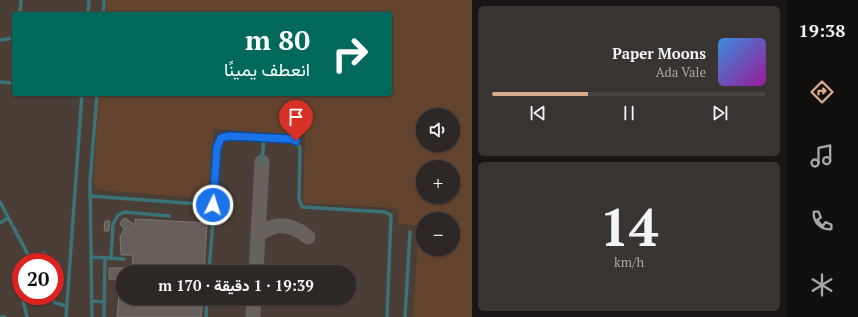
<!DOCTYPE html>
<html lang="ar">
<head>
<meta charset="utf-8">
<style>
  :root { --surface:#2d2826; --page:#393432; --text:#f1f3f6; --muted:#a7a6a7; --line:#484443; --accent:#d6ab8b }
  body { margin:0; font-family:"PT Serif",Vazirmatn,serif; background:var(--page); color:var(--text); direction:rtl; height:100vh; display:flex; flex-direction:column; font-size:15px; white-space:nowrap }
  * { box-sizing:border-box; margin:0 }
  p { font-size:13px; color:var(--muted) }
  .icon { flex:none; width:22px; height:22px; fill:none; stroke:currentColor; stroke-width:2; stroke-linecap:round; stroke-linejoin:round }
  .map { position:relative; flex:1; overflow:hidden; direction:ltr }
  .drawer { display:flex; flex-direction:column; gap:6px; padding:6px; background:#191615; width:314px }
  .drawer>* { flex:none }
  .banner { position:absolute; left:12px; top:12px; width:380px; height:84px; border-radius:4px; box-shadow:0 1px 3px #0004,0 0 0 1px var(--line); direction:rtl; background:#00695c; color:#fff; overflow:hidden }
  .controls { position:absolute; left:416px; top:108px; display:grid; gap:8px }
  .controls a { display:grid; place-items:center; width:44px; height:44px; border-radius:50%; background:var(--surface); box-shadow:0 1px 3px #0004,0 0 0 1px var(--line); font-size:20px }
  .speed { position:absolute; left:12px; top:253px; display:flex; gap:8px; font-size:20px; font-weight:700; text-align:center }
  .speed>* { display:grid; place-content:center; width:52px; height:52px; border-radius:50%; background:var(--surface); box-shadow:0 1px 3px #0004,0 0 0 1px var(--line); line-height:1 }
  .speed .limit { border:6px solid #d22; background:#fff; color:#111 }
  .pin { position:absolute; display:grid; place-items:center; width:34px; height:34px; color:#fff; margin:-41px -17px; border-radius:50% 50% 50% 0; rotate:-45deg; box-shadow:0 0 4px #0007 }
  .pin .icon { rotate:45deg }
  .me { position:absolute; width:44px; margin:-22px; rotate:4deg; stroke-linejoin:round; filter:drop-shadow(0 0 3px #0008) }
  .turn { display:flex; align-items:center; gap:14px; height:84px; padding:0 16px; font-size:18px }
  .turn .icon { width:52px; height:52px; stroke-width:2.5 }
  .turn b { display:block; font-size:28px; line-height:34px }
  .drawer .tile { flex:1; display:flex; flex-direction:column; justify-content:center; gap:6px; min-width:0; padding:0 14px; border-radius:6px; background:var(--page) }
  .drawer .dial { align-items:center; gap:0 }
  .dial b { font-size:52px; line-height:1 }
  .song { display:flex; align-items:center; gap:12px }
  .cover { width:48px; height:48px; border-radius:6px; background:linear-gradient(135deg,hsl(210 70% 55%),hsl(300 70% 35%)) }
  .played { height:4px; border-radius:2px; background:linear-gradient(90deg,var(--accent) 35%,var(--line) 35%) }
  .keys { display:flex; justify-content:space-around; direction:ltr }
  .trip { position:absolute; left:116px; top:265px; width:240px; height:40px; border-radius:20px; background:var(--surface); box-shadow:0 1px 3px #0004,0 0 0 1px var(--line); font-weight:800; line-height:40px; text-align:center; direction:rtl }
  main { display:flex; flex:1; min-height:0 }
  .tabs { display:flex; flex-direction:column; width:72px; justify-content:space-around; align-items:center; background:#12100f; color:var(--muted) }
  .tabs .icon { width:28px; height:28px }
  .tabs .on { color:var(--accent) }
  .tabs b { font-size:18px; color:var(--text) }
  .map>svg:first-child { display:block }
  .built { fill:#4a3e36; fill-rule:evenodd }
  .green { fill:#62432e; fill-rule:evenodd }
  .lines { fill:none; stroke-linecap:round; stroke-linejoin:round }
  .taxiway { stroke:#67625e; stroke-width:15 }
  .building { fill:#655e59; stroke:#7d7672 }
  .lane { stroke:#3a7479; stroke-width:3.5 }
  .route-casing { stroke:#114b97; stroke-width:10 }
  .route { stroke:#1a73e8; stroke-width:7 }
</style>
</head>
<body>
<main>
<nav class="tabs">
<b>19:38</b>
<svg class="icon on" aria-label="directions" viewBox="0 0 24 24"><path d="M12 3l9 9-9 9-9-9zM9 14v-3h6M13 9l2 2-2 2"/></svg>
<svg class="icon" aria-label="music" viewBox="0 0 24 24"><path d="M9 18V5l10-2v13"/><circle cx="6" cy="18" r="3"/><circle cx="16" cy="16" r="3"/></svg>
<svg class="icon" aria-label="phone" viewBox="0 0 24 24"><path d="M5 4h4l2 5-3 2q2 4 5 5l2-3 5 2v4C11 20 4 13 5 4z"/></svg>
<svg class="icon" aria-label="climate" viewBox="0 0 24 24"><path d="M12 3v18M4 7l16 10M4 17L20 7"/></svg>
</nav>
<section class="drawer">
<div class="tile">
<div class="song"><i class="cover"></i><div><b>Paper Moons</b><p>Ada Vale</p></div></div>
<div class="played"></div>
<div class="keys"><svg class="icon" aria-label="previous" viewBox="0 0 24 24"><path d="M18 5L8 12l10 7zM5 5v14"/></svg><svg class="icon" aria-label="pause" viewBox="0 0 24 24"><path d="M8 5v14M16 5v14"/></svg><svg class="icon" aria-label="next" viewBox="0 0 24 24"><path d="M6 5l10 7-10 7zM19 5v14"/></svg></div>
</div>
<div class="tile dial"><b>14</b><p>km/h</p></div>
</section>
<div class="map">
<svg width="472" height="317" viewBox="0 0 472 317">
  <rect width="100%" height="100%" fill="#3c3632"/>
  <!-- built -->
  <path class="built" d="M 0,0 L 472,0 L 472,317 L 0,317 ZM 14,14 L 390,14 L 390,94 L 14,94 ZM 423,115 L 453,115 L 453,145 L 423,145 ZM 423,167 L 453,167 L 453,197 L 423,197 ZM 423,219 L 453,219 L 453,249 L 423,249 ZM 21,262 L 55,262 L 55,296 L 21,296 ZM 123,272 L 349,272 L 349,298 L 123,298 Z"/>
  <!-- green -->
  <path class="green" d="M 106,0 L 472,0 L 472,317 L 413,317 L 419,225 L 398,224 L 398,208 L 303,203 L 305,135 L 214,129 L 209,199 L 100,190 L 97,189 L 93,184 L 99,94 L 390,94 L 390,14 L 105,14 ZM 423,115 L 453,115 L 453,145 L 423,145 ZM 423,167 L 453,167 L 453,197 L 423,197 ZM 423,219 L 453,219 L 453,249 L 423,249 Z"/>
  <g class="lines">
    <!-- taxiway -->
    <path class="taxiway" d="M 258,235 C 275,222 291,223 308,237
      M 256,272 L 262,162
      M 253,317 L 254,298"/>
  </g>
  <!-- building -->
  <path class="building" d="M 125,218 L 135,225 L 135,219 L 207,223 L 204,272 L 123,272 L 123,284 L 116,284 L 116,279 L 109,279 L 109,268 L 132,268 L 133,255 L 121,255 L 120,237 L 124,229 L 120,224 L 122,220 Z
    M 105,221 L 110,221 L 109,231 L 104,231 Z
    M 119,295 L 123,295 L 123,298 L 203,298 L 201,317 L 117,317 Z"/>
  <g class="lines">
    <!-- lane -->
    <path class="lane" d="M 20,14 L 21,0
      M 88,14 L 89,0
      M 103,14 L 104,0
      M 0,40 L 14,38
      M 0,82 L 14,83
      M 262,162 L 264,138
      M 90,196 L 213,205
      M 0,202 L 32,262
      M 0,223 L 8,218
      M 44,253 L 47,262
      M 91,257 L 124,259
      M 111,258 L 113,224 L 118,215 L 124,212 L 169,216
      M 209,272 L 219,141 L 227,136 L 292,139 L 296,141 L 300,148 L 299,199 L 302,207 L 385,212 L 391,215 L 387,317
      M 21,289 L 21,294
      M 22,296 L 27,317
      M 51,296 L 55,303 L 67,306
      M 92,301 L 105,302
      M 0,317 L 5,317
      M 66,317 L 82,94
      M 92,317 L 90,182 L 97,94
      M 104,317 L 105,258
      M 206,317 L 207,298
      M 405,317 L 410,232"/>
  </g>
  <g class="lines">
    <defs>
      <path id="route" d="M 213,205 L 217,147 L 221,138 L 230,136 L 292,139 L 296,141"/>
    </defs>
    <!-- route casing -->
    <use href="#route" class="route-casing"/>
    <!-- route -->
    <use href="#route" class="route"/>
  </g>
</svg>
<div class="controls">
<a><svg class="icon" aria-label="sound" viewBox="0 0 24 24"><path d="M4 9h4l5-4v14l-5-4H4zM17 9q2 3 0 6"/></svg></a>
<a>+</a>
<a>−</a>
</div>
<div class="speed"><div class="limit">20</div></div>
<div class="pin" style="left:296px;top:141px;background:#d93025"><svg class="icon" aria-label="arrive" viewBox="0 0 24 24"><path d="M6 21V4h12l-3 4 3 4H6"/></svg></div>
<svg class="me" style="left:213px;top:205px" viewBox="-20 -20 40 40"><circle r="17" fill="#1a73e8" stroke="#fff" stroke-width="3"/><path d="M0-11L8 9 0 5-8 9z" fill="#fff"/></svg>
<div class="trip">19:39 · 1 دقيقة · 170 m</div>
<div class="banner">
<div class="turn"><svg class="icon" aria-label="right" viewBox="0 0 24 24"><path d="M7 20v-9h11M14 6l5 5-5 5"/></svg><div><b>80 m</b>انعطف يمينًا</div></div>
</div>
</div>
</main>
</body>
</html>
